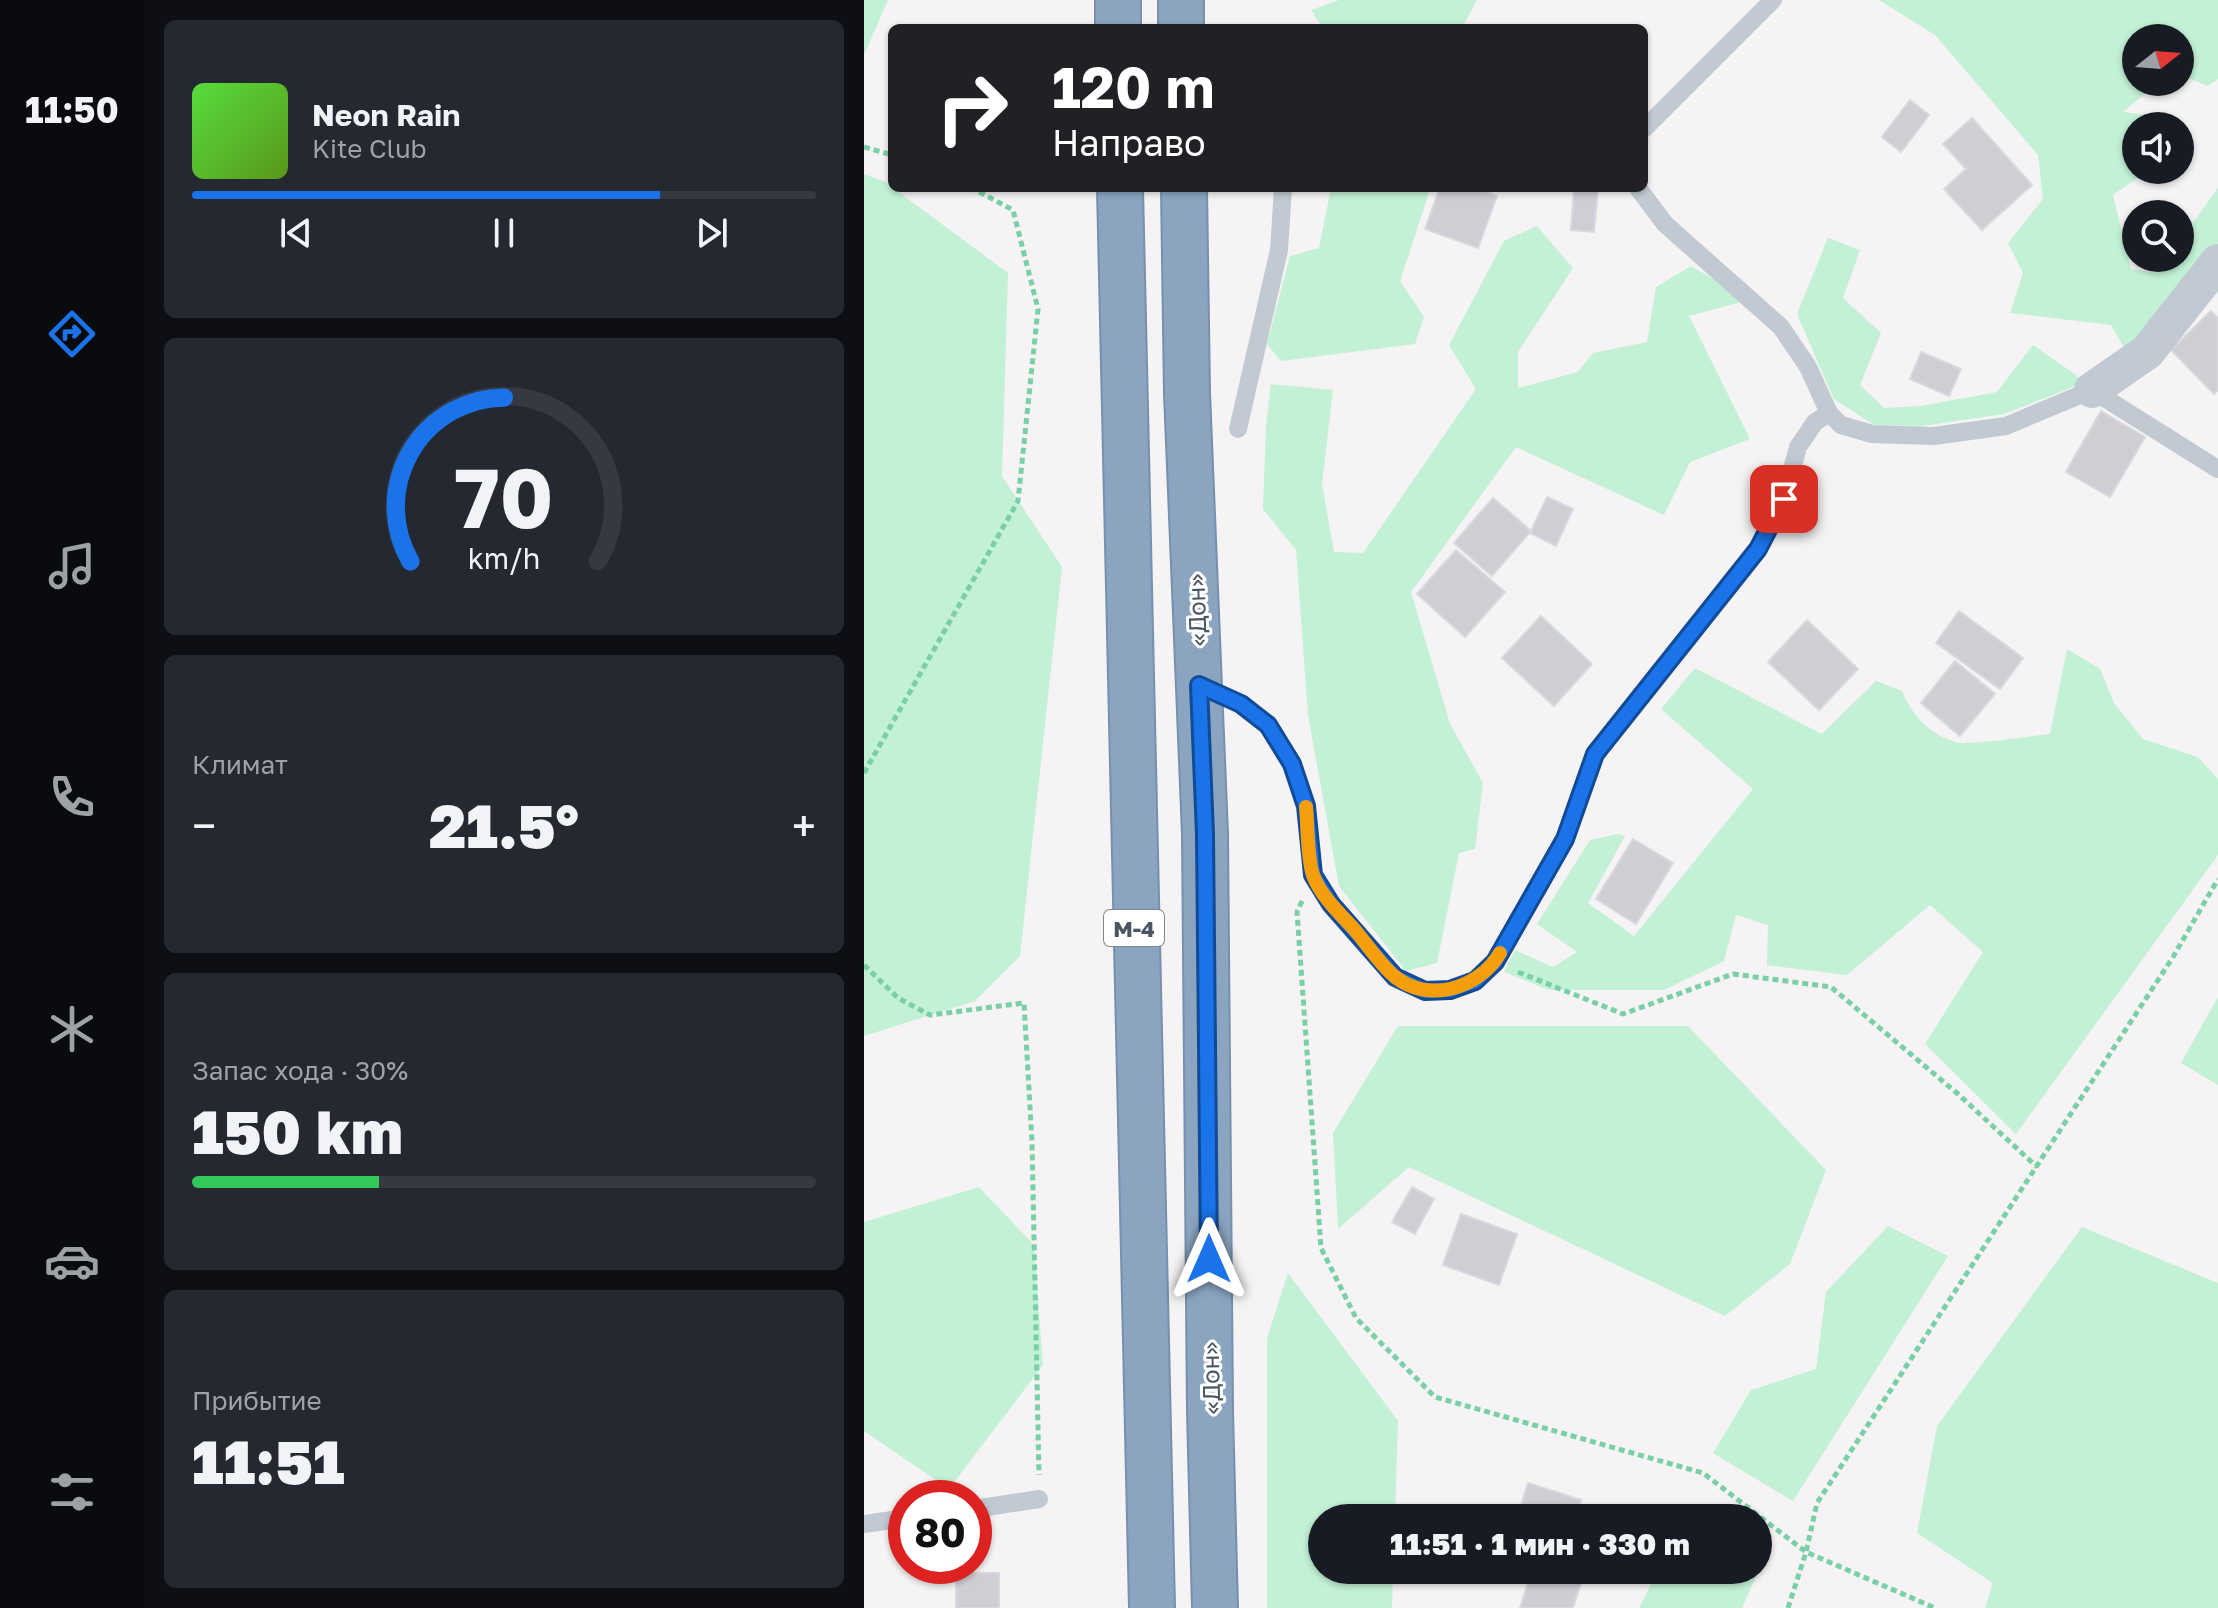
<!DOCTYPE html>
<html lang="ru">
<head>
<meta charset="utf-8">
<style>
  :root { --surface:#171b24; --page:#242831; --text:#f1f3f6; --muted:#9ea1a6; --line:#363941; --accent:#1a73e8 }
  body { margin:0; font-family:"Golos Text",sans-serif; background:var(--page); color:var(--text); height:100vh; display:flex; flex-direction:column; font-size:30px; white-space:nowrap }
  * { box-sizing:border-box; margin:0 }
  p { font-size:26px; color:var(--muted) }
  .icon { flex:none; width:44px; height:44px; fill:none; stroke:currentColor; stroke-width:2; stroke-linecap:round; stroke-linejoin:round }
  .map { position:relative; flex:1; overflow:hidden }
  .panel { display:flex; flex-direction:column; gap:20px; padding:20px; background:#0d0f14; width:720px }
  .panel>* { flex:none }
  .banner { position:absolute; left:24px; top:24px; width:760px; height:168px; border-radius:12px; box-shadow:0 2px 6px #0004; background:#202124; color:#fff; overflow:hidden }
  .needle { width:52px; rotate:73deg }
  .tools { position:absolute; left:1258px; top:24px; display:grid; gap:16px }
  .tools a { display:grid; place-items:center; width:72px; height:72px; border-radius:50%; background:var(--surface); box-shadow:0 2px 6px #0004; font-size:40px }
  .speed { position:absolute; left:24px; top:1480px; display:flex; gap:16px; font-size:40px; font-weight:700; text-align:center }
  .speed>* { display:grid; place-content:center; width:104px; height:104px; border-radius:50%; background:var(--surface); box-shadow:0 2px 6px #0004; line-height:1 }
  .speed .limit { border:12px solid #d22; background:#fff; color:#111 }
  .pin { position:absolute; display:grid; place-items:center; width:68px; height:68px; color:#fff; margin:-34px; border-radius:16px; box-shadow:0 4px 12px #0006 }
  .me { position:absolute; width:88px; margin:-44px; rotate:0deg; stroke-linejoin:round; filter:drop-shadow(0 0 6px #0008) }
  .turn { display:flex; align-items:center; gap:28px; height:168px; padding:0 32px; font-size:36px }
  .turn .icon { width:104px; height:104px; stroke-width:2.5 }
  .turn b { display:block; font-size:56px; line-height:68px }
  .big { font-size:60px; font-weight:800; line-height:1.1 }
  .panel .card { flex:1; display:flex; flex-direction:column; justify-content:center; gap:12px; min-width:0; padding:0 28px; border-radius:12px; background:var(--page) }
  .panel .dial { align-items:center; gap:0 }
  .dial svg { height:208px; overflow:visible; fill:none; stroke:var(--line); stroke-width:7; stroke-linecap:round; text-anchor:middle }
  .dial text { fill:var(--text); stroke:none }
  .song { display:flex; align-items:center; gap:24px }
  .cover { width:96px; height:96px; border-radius:12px; background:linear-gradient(135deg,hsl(110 70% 55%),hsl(90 70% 35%)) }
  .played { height:8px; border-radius:4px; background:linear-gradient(90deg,var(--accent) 75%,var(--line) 75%) }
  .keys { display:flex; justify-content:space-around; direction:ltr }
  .heat { display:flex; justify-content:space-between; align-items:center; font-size:44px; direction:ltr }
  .charge { height:12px; border-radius:6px; background:linear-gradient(90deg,#34c759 30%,var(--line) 0) }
  .trip { position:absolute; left:444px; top:1504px; width:464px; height:80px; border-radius:40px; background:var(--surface); box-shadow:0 2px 6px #0004; font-weight:800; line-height:80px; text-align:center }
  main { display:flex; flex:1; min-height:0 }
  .dock { display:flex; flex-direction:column; width:144px; justify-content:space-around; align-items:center; background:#090b0e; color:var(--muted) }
  .dock .icon { width:56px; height:56px }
  .dock .active { color:var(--accent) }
  .dock b { font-size:36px; color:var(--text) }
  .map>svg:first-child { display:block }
  .green { fill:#c3f1d5 }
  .building { fill:#cdcfd5; stroke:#d7d9de; stroke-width:2 }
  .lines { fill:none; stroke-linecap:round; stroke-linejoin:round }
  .highway-casing { stroke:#7690ad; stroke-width:48 }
  .path { stroke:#7ad0a6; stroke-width:5; stroke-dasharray:6 4; stroke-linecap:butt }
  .lane { stroke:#c1cad2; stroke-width:18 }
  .street { stroke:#c1cad2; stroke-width:36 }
  .highway { stroke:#8ba5c1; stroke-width:44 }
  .route-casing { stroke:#114b97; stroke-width:20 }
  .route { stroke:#1a73e8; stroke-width:14 }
  .slow { stroke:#f59e0b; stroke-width:14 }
  .labels { text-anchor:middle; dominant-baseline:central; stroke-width:6; stroke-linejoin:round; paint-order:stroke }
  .shield { fill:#fff; stroke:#808990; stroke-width:2 }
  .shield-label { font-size:22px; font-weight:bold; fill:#4a5661 }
  .street-label { font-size:24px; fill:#4a5661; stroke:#fff }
</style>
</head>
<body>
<main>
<nav class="dock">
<b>11:50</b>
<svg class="icon active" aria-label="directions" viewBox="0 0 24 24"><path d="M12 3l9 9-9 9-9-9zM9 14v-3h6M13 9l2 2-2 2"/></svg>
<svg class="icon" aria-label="music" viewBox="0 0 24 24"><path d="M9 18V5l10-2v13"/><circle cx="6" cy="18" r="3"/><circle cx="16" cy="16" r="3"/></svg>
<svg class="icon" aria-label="phone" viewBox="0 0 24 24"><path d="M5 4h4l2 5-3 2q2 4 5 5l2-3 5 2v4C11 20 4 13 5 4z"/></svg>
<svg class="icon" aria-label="climate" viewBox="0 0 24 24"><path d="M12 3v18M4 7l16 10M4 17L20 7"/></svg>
<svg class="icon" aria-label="car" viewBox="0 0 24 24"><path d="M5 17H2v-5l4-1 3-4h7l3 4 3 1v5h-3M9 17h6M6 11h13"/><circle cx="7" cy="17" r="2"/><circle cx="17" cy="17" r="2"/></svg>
<svg class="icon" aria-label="filters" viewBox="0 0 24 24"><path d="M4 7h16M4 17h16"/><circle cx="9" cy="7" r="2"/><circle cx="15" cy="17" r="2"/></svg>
</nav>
<section class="panel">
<div class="card">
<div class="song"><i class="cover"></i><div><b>Neon Rain</b><p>Kite Club</p></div></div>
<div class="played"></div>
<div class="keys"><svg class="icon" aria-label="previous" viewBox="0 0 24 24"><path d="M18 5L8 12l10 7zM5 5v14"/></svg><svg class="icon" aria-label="pause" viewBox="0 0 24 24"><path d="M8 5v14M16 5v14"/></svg><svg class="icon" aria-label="next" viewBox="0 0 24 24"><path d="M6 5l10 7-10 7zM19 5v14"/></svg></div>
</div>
<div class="card dial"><svg viewBox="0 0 100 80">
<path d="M14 69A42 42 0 1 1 86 69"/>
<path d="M14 69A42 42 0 0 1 50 6" stroke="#1a73e8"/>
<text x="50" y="56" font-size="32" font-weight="700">70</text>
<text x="50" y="72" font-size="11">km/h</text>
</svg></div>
<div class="card"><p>Климат</p>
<div class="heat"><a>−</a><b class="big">21.5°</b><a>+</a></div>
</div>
<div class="card"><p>Запас хода · 30%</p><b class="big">150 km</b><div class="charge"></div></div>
<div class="card"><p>Прибытие</p><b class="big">11:51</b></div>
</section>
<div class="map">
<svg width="1354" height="1608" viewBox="0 0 1354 1608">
  <rect width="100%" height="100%" fill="#f5f3f3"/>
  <!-- green -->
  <path class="green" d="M 0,0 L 24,0 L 0,55 Z
    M 475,0 L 613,0 L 598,28 L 459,28 L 447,10 Z
    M 1015,0 L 1354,0 L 1354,79 L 1344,86 L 1316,75 L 1316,38 L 1272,38 L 1272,82 L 1295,82 L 1259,112 L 1311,118 L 1311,126 L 1272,126 L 1272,170 L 1285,170 L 1249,195 L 1267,269 L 1293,273 L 1304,258 L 1316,258 L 1316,241 L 1354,188 L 1354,243 L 1336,264 L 1354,280 L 1354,294 L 1332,273 L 1265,356 L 1247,325 L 1146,313 L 1159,273 L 1144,243 L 1179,199 L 1174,155 L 1071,35 Z
    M 0,174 L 21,182 L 144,273 L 138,476 L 198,567 L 156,956 L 111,1001 L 0,1036 Z
    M 467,188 L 547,188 L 565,193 L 536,281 L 560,317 L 551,344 L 417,361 L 403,344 L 426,256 L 455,248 Z
    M 673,226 L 709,268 L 654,352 L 654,388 L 714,372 L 729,353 L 783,342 L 792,287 L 827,266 L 885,300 L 825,316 L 886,439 L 826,462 L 800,515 L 652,447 L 547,592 L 586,724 L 619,783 L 611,849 L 595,853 L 573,963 L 542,971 L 475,886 L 444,715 L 432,550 L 399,509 L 402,425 L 407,384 L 469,390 L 458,484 L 470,552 L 499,553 L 612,389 L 585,345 L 640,241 Z
    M 964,238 L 996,250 L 979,298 L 1017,333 L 996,385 L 1020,408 L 1057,406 L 1133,392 L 1169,345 L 1222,382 L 1140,414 L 1058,426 L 1010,425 L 970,399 L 933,314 Z
    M 1203,649 L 1236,669 L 1250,703 L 1279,739 L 1334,757 L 1354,779 L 1354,855 L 1152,1134 L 1061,1044 L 1119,952 L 1066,905 L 983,975 L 903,965 L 904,925 L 872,915 L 860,961 L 800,990 L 685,990 L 640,972 L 651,950 L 689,967 L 713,952 L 673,924 L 726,840 L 754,834 L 761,836 L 724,903 L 770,936 L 889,789 L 797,709 L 831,668 L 958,734 L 1012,681 L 1038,691 C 1048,715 1065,734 1091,742 C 1104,746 1169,736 1186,734 Z
    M 1354,997 L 1354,1085 L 1317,1063 Z
    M 534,1026 L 824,1026 L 962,1170 L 926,1264 L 861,1316 L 545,1167 L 474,1229 L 469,1133 Z
    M 115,1187 L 170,1245 L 179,1365 L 85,1489 L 0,1431 L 0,1222 Z
    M 1024,1226 L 1084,1256 L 929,1501 L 849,1453 L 887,1390 L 952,1369 L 962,1292 Z
    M 1218,1227 L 1354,1283 L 1354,1608 L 1121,1608 L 1129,1583 L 1053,1533 L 1073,1426 Z
    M 424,1273 L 534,1421 L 531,1518 L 458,1518 L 458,1570 L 529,1570 L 528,1608 L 403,1608 L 403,1338 Z
    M 894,1535 L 907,1543 L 878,1608 L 775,1608 L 794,1570 L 894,1570 Z"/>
  <!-- building -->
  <path class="building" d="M 1046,100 L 1065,115 L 1037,152 L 1018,137 Z
    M 1108,118 L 1168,185 L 1118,230 L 1080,189 L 1102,169 L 1079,144 Z
    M 576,188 L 612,188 L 633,196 L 614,248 L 561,229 Z
    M 710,188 L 734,188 L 730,232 L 707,230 Z
    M 1347,311 L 1354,318 L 1354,390 L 1350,394 L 1307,350 Z
    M 1057,352 L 1097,369 L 1085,396 L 1046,379 Z
    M 1237,411 L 1281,437 L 1246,497 L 1202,472 Z
    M 683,497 L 709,509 L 692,546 L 666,533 Z
    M 629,498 L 667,531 L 628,576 L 590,543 Z
    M 592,550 L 641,592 L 601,637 L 553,594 Z
    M 1095,611 L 1159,658 L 1136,689 L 1072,643 Z
    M 677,616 L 728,664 L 690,706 L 638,658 Z
    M 943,620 L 994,669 L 955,710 L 904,662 Z
    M 1091,661 L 1131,694 L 1096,736 L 1057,703 Z
    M 769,839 L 809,863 L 772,924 L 732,899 Z
    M 548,1187 L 570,1199 L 551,1234 L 528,1222 Z
    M 597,1214 L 653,1234 L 635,1285 L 579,1265 Z
    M 664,1483 L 717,1500 L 711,1518 L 653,1518 Z
    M 668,1570 L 721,1570 L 709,1608 L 656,1608 Z
    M 92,1573 L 135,1573 L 135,1608 L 92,1608 Z"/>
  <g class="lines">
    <defs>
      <path id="highway" d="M 254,0 L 254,28
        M 317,0 L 317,28
        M 256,188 L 288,1608
        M 320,188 L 323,393 L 341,834 L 346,1411 L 351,1608"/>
    </defs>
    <!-- highway casing -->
    <use href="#highway" class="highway-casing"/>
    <!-- path -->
    <path class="path" d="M 0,147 L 28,155
      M 0,773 L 154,501 L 174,309 L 149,210 L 108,188
      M 438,901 L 433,912 L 457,1248 L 492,1318 L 571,1397 L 839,1473 L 942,1552 L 1071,1608
      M 0,965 L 34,998 L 66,1015 L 160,1003 L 168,1142 L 175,1475
      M 654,972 L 759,1014 L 869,974 L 967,987 L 1094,1094 L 1173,1167
      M 924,1608 L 942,1552 L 953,1503 L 1309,957 L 1354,879"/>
    <!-- lane -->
    <path class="lane" d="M 780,129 L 909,0
      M 774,188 L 801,224 L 917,327 L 944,367 L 965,413 L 977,425 L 1008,434 L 1070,436 L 1142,426 L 1228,390 L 1354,469
      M 374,429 L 415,250 L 419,188
      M 338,686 L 377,704 L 404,725 L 428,764 L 442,806 L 449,875 L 467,904 L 531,977 L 561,991 L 586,990 L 611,981 L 631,962 L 701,839 L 731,754 L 894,549 L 920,499 L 934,447 L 951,422 L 965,413
      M 110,1509 L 175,1499
      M 0,1524 L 42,1518"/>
    <!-- street -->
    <path class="street" d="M 1228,390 L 1283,352 L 1354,262"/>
    <!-- highway -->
    <use href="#highway" class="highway"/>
  </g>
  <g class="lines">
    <defs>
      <path id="route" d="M 345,1259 L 341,834 L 335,685 L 377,704 L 404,725 L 428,764 L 442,806 L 449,875 L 467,904 L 531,977 L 561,991 L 586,990 L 611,981 L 631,962 L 701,839 L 731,754 L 894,549 L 920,499"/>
    </defs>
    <!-- route casing -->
    <use href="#route" class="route-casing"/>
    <!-- route -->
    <use href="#route" class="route"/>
    <!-- slow -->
    <path class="slow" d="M 442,807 C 444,827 443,857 449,875 C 456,895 476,914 490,929 C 503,944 515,963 530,976 C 564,1004 615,989 636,953"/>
  </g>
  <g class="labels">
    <!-- shield labels -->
    <rect class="shield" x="240" y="910" width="60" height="36" rx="6"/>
    <g class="shield-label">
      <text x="270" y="928">М-4</text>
    </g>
    <!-- street labels -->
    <g class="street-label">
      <text transform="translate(332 610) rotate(-92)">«Дон»</text>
      <text transform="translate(346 1378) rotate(-91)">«Дон»</text>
    </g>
  </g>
</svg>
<div class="tools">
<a><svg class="needle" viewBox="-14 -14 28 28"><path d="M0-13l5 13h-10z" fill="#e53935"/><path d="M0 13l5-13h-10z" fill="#9ea1a6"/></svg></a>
<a><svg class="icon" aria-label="sound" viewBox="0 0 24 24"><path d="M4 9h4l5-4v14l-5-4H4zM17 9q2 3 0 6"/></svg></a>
<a><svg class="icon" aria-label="search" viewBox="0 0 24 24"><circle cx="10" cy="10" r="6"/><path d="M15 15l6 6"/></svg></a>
</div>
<div class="speed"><div class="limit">80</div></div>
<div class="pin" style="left:920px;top:499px;background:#d93025"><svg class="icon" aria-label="arrive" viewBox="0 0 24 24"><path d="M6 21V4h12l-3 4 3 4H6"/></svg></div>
<svg class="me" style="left:345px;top:1259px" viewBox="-20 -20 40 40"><path d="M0-17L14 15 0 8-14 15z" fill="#1a73e8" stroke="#fff" stroke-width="4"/></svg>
<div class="trip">11:51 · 1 мин · 330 m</div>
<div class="banner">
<div class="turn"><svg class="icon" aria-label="right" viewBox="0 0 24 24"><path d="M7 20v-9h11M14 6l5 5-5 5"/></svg><div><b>120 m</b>Направо</div></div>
</div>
</div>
</main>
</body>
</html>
